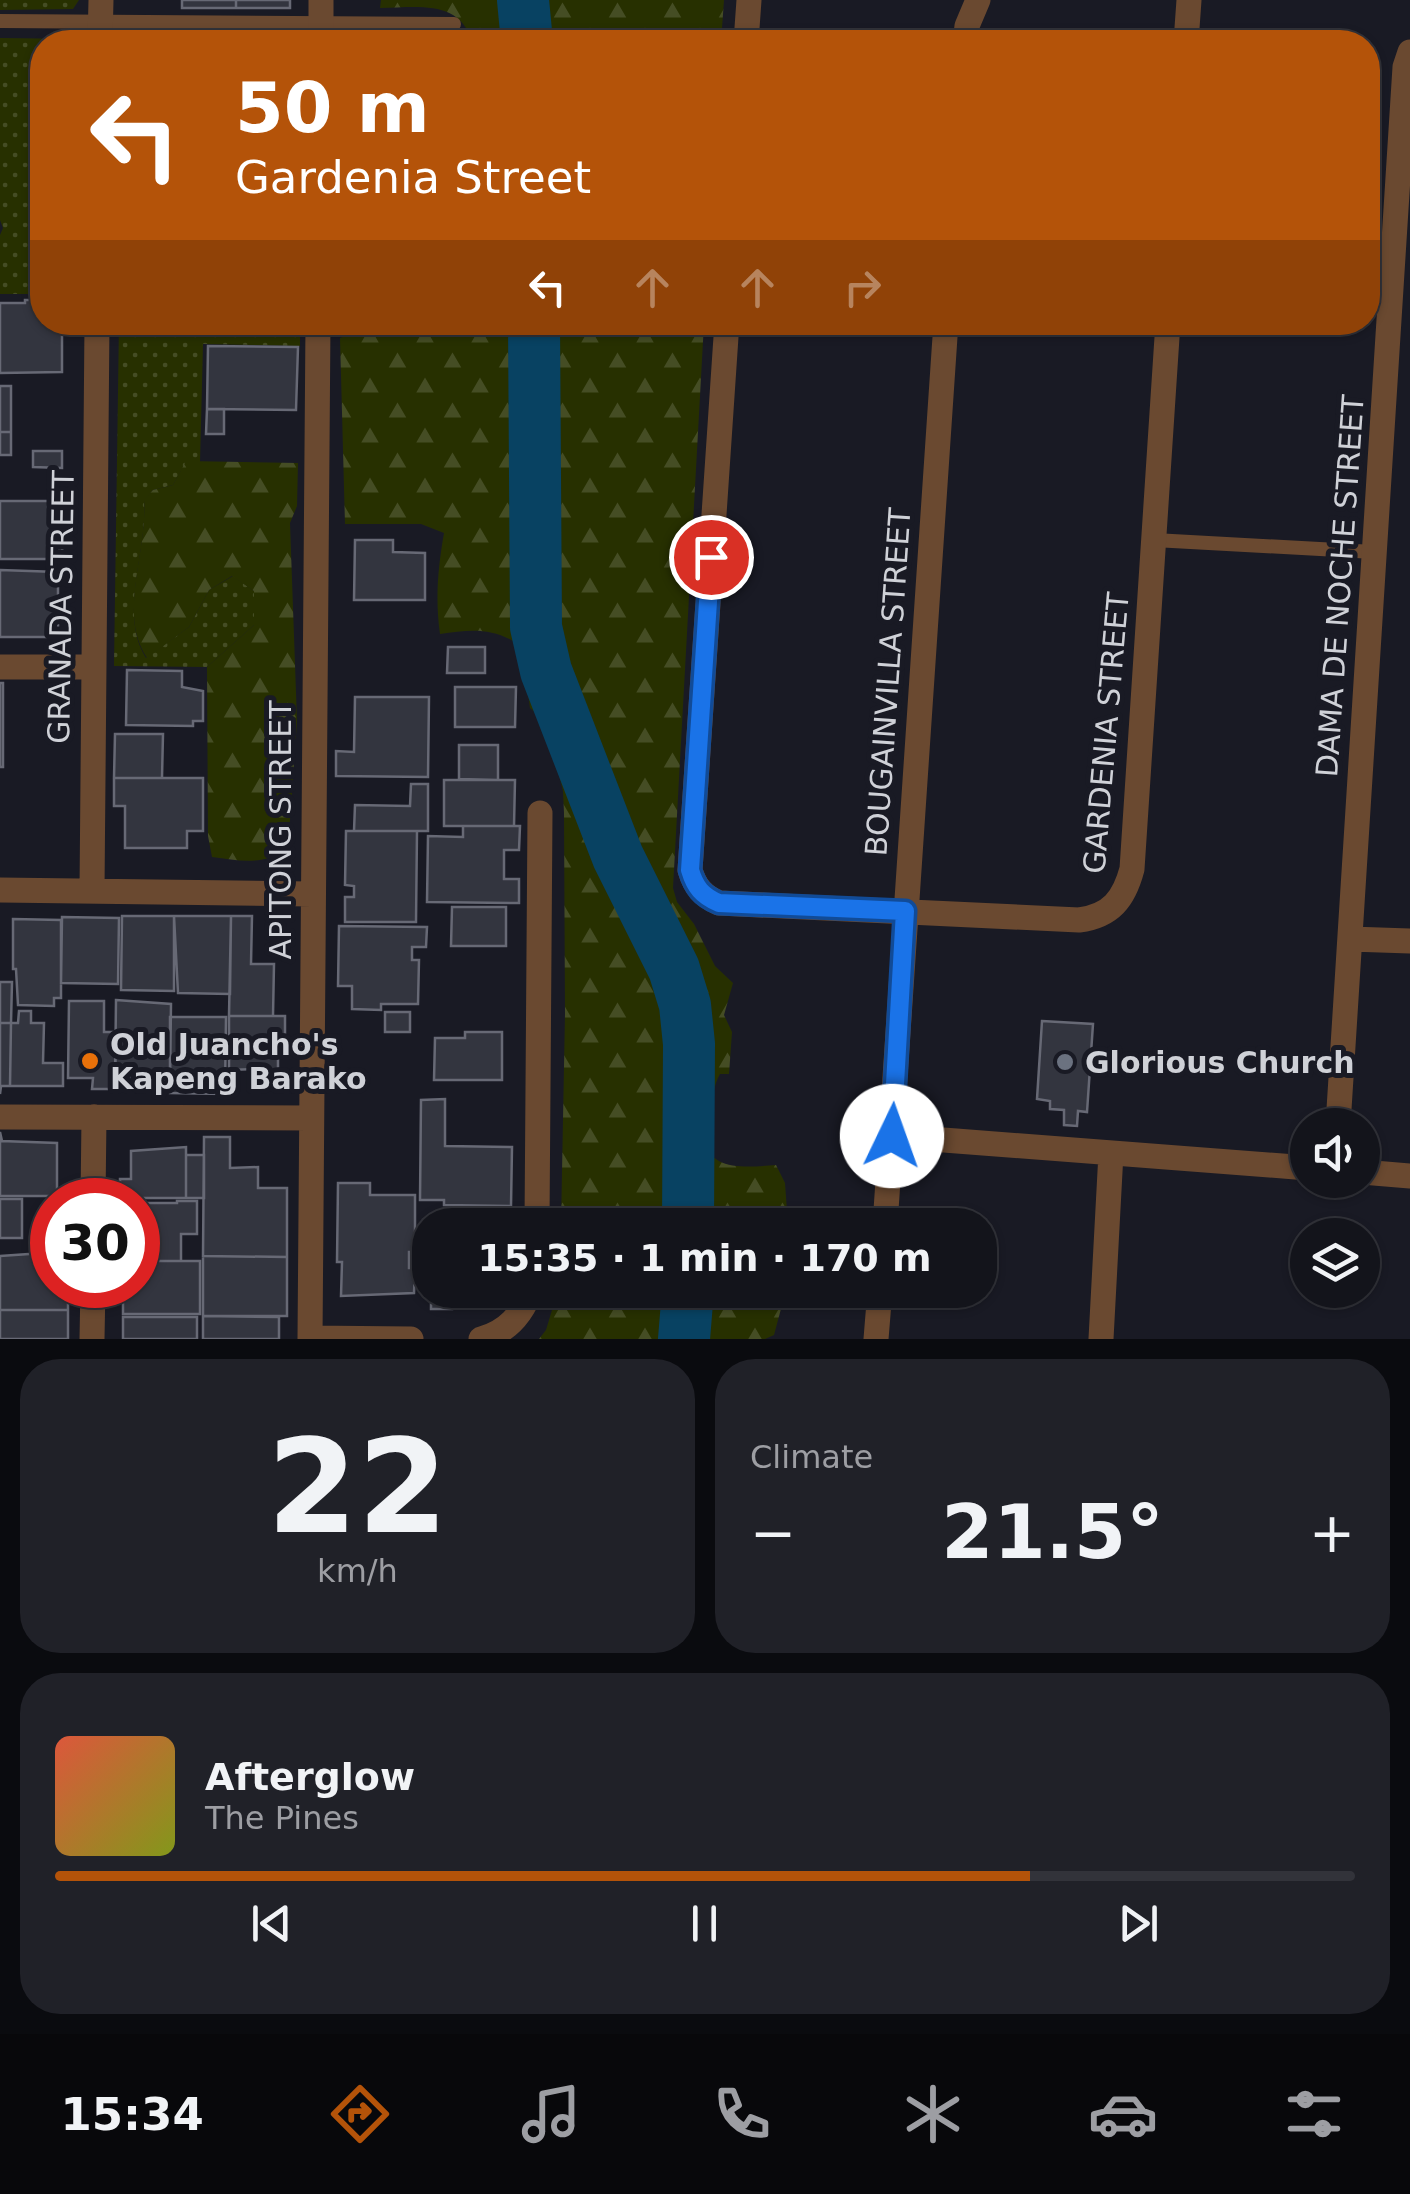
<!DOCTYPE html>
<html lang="en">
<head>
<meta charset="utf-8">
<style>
  :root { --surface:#13141b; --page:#202128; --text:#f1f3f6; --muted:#9d9ea3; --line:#32333a; --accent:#b45309 }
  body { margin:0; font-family:"DejaVu Sans",sans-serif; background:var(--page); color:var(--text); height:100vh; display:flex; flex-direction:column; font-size:38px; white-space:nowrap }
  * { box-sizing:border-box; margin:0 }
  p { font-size:32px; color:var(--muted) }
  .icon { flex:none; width:55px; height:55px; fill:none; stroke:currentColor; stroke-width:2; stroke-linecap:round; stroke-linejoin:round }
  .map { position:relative; height:1339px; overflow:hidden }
  .details { display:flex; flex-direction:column; gap:20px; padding:20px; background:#0a0b0f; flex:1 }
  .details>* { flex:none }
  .guide { position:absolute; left:30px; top:30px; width:1350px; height:305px; border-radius:40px; box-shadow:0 2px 8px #0004,0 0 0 2px var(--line); background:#b45309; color:#fff; overflow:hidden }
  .buttons { position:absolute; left:1290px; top:1108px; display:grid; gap:20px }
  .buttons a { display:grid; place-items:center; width:90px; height:90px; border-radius:50%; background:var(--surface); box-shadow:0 2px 8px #0004,0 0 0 2px var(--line); font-size:50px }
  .speed { position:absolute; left:30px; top:1178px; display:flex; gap:20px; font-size:50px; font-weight:700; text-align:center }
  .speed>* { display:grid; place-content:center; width:130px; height:130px; border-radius:50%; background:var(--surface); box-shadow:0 2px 8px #0004,0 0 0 2px var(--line); line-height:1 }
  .speed .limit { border:15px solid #d22; background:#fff; color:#111 }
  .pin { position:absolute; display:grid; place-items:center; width:85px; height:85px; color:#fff; margin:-42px; border:5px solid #fff; border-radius:50%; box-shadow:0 2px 10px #0007 }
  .me { position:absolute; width:110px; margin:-55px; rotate:3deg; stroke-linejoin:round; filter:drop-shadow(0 0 8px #0008) }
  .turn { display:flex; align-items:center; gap:35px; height:210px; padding:0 40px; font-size:45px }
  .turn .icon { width:130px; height:130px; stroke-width:2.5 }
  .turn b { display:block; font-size:70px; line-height:85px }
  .lanes { display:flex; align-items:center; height:95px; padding:0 40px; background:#0003; justify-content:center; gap:50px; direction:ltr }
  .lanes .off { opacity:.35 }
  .big { font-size:75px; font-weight:700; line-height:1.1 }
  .details .widget { flex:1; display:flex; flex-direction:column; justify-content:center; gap:15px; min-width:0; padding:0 35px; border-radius:40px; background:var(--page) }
  .details .dial { align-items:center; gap:0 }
  .dial b { font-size:130px; line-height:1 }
  .song { display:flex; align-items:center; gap:30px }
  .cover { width:120px; height:120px; border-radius:15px; background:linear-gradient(135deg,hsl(10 70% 55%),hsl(70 70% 35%)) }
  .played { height:10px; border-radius:5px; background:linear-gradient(90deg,var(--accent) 75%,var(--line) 75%) }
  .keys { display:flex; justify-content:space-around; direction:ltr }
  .heat { display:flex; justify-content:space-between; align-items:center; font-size:55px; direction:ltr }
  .details .tiles { flex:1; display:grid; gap:20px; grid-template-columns:1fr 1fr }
  .widget:last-child { grid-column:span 2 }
  .trip { position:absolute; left:412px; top:1208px; width:585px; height:100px; border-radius:40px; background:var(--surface); box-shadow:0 2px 8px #0004,0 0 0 2px var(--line); font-weight:700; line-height:100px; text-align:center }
  .tab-bar { display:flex; height:160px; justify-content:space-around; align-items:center; background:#08080b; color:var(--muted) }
  .tab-bar .icon { width:70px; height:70px }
  .tab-bar .current { color:var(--accent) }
  .tab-bar b { font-size:45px; color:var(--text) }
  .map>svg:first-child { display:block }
  .grass { fill:url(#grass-dots) }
  .forest { fill:url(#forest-firs) }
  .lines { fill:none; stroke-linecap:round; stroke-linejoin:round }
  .river { stroke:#084262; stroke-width:52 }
  .building { fill:#33353f; stroke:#676975; stroke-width:2.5 }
  .service { stroke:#6a4930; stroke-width:14 }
  .minor { stroke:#6a4930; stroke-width:25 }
  .route-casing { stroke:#114b97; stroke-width:25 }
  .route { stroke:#1a73e8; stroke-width:18 }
  .food-dot { fill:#e8710a; stroke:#191a24; stroke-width:4 }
  .worship-dot { fill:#6b7280; stroke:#191a24; stroke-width:4 }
  .labels { text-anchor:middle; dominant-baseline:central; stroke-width:10; stroke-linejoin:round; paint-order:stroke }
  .street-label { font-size:30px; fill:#cfd1d7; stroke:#191a24 }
  .poi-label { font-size:30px; font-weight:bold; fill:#cfd1d7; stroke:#191a24; text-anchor:start }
</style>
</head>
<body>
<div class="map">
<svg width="1410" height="1339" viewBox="0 0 1410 1339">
  <defs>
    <pattern id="grass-dots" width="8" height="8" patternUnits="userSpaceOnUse" patternTransform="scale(2.5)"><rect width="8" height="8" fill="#273000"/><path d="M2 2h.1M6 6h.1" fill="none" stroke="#454d24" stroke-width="1.8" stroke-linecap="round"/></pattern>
    <pattern id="forest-firs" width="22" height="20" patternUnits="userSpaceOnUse" patternTransform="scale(2.5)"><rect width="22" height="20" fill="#273000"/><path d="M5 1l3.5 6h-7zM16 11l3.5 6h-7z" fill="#454d24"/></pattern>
  </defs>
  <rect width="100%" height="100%" fill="#191a24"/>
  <!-- grass -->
  <path class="grass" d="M 0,0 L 79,0 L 73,9 L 0,10 Z
    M 117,35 L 296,37 L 303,42 L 118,42 Z
    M 0,38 L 82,39 L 82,42 L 42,42 L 42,294 L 0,294 L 0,235 L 3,228 L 0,220 Z
    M 119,323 L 300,323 L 300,346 L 203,344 L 200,462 L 186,462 L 173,485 L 153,490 L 144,501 C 148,550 118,614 146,658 L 189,627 L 209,590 L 233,576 L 254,591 L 254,625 L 207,667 L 114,666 Z"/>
  <!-- forest -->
  <path class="forest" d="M 381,0 L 724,0 L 721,42 L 472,42 C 460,0 421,7 380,8 Z
    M 458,322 L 704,323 L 673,888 L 677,902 L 694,924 L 715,966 L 733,983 L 724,1015 L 732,1032 L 729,1074 L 720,1074 C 713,1086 713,1099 710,1112 C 709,1120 704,1128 704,1136 C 707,1173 749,1167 776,1165 L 785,1183 L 788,1225 L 561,1225 L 565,1014 L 564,813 L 563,791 L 551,742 L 544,720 L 530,708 L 526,680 L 513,641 C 489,627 467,630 440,634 C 435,599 438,567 444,533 L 421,524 L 345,524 L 340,338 C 386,319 415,334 458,322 Z
    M 186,461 L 298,463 L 297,506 L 290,523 L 297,721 L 288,848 C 263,866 241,861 212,857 L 208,836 L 207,667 L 254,625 L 254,591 L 232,576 L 209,590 L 189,627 L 147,658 C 117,614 148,551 144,500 L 153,490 L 173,485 Z
    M 558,1290 L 786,1290 L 774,1335 L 765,1339 L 539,1339 L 546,1330 Z"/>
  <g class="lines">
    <!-- river -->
    <path class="river" d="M 523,0 L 527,42
      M 534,322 L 536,627 L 546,671 L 618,857 L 674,969 L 685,1005 L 689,1044 L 688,1225
      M 684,1339 L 688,1290"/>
  </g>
  <!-- building -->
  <path class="building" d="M 182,0 L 236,0 L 236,8 L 182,8 Z
    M 236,0 L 290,0 L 290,8 L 236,8 Z
    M 25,300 L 42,300 L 42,322 L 62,322 L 62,372 L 0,373 L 0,303 L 25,303 Z
    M 208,346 L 298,347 L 296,410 L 207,409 Z
    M 0,386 L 11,386 L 11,432 L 0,432 Z
    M 207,409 L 224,409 L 224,434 L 206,434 Z
    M 0,432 L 11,432 L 11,455 L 0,455 Z
    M 33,451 L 62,451 L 62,468 L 33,467 Z
    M 0,501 L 56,501 L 56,510 L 63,510 L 62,559 L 0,559 Z
    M 355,540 L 393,540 L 393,552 L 425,553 L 425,600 L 354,600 Z
    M 0,570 L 58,572 L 58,637 L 0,637 Z
    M 448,647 L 485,647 L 485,673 L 447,673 Z
    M 127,670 L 182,671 L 182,687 L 203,691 L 203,721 L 193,721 L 193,726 L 126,725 Z
    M 0,683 L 3,683 L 3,767 L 0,767 Z
    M 455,687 L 516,687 L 515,727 L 455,727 Z
    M 355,697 L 429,697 L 428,777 L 336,776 L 336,751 L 354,752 Z
    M 115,734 L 163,734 L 162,778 L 114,778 Z
    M 459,745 L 498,745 L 498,780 L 459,779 Z
    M 114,778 L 203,778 L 203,831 L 187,831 L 187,848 L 125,848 L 125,806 L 114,806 Z
    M 444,780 L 515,780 L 514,826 L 444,826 Z
    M 411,784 L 428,784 L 428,831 L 354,831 L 355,805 L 410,806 Z
    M 463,826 L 520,826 L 519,850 L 504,850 L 504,879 L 519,879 L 519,903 L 427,902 L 428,836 L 463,837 Z
    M 346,831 L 417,831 L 416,922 L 345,922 L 345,897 L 354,897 L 354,886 L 345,885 Z
    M 452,907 L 506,907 L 506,946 L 451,946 Z
    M 122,916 L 174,916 L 174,991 L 121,990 Z
    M 174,916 L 231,916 L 230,994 L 178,993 Z
    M 231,916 L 252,916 L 251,964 L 274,964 L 273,1016 L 229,1016 Z
    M 62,917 L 119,918 L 118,984 L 61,983 Z
    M 13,919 L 61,920 L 61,998 L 54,998 L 54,1006 L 18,1005 L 16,969 L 13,969 Z
    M 339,926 L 427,927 L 426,947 L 412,947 L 412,960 L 419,960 L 418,1004 L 381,1004 L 381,1010 L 352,1009 L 352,986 L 338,986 Z
    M 0,982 L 12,982 L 11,1023 L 0,1023 Z
    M 116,1000 L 171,1004 L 170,1083 L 115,1083 Z
    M 69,1001 L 104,1001 L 104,1032 L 116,1032 L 115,1089 L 92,1089 L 93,1078 L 68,1078 Z
    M 19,1011 L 31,1011 L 31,1023 L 44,1023 L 43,1063 L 63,1063 L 63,1086 L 10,1086 L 11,1023 L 18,1023 Z
    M 385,1012 L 410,1012 L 410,1032 L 385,1032 Z
    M 229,1016 L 285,1016 L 285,1049 L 278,1049 L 278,1089 L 257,1089 L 257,1069 L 229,1070 Z
    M 170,1017 L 226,1017 L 225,1094 L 170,1093 Z
    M 1042,1021 L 1093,1024 L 1087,1112 L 1078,1111 L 1077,1126 L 1064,1125 L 1064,1110 L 1050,1109 L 1050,1101 L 1037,1099 Z
    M 0,1023 L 11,1023 L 10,1086 L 1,1086 L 0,1094 Z
    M 465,1032 L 502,1032 L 502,1080 L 434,1080 L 435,1038 L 465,1038 Z
    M 445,1099 L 445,1146 L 512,1147 L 511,1206 L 444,1205 L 444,1200 L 420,1200 L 421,1100 Z
    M 0,1132 L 2,1141 L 57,1143 L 57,1196 L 0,1196 Z
    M 204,1137 L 230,1137 L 230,1168 L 258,1167 L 258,1188 L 287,1188 L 287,1257 L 203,1256 Z
    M 186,1147 L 186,1198 L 120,1198 L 120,1179 L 131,1179 L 131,1151 Z
    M 186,1155 L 204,1155 L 204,1198 L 186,1198 Z
    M 338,1183 L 370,1183 L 370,1195 L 415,1195 L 415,1252 L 409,1252 L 409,1268 L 415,1268 L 414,1293 L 341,1296 L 342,1262 L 337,1262 Z
    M 0,1199 L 22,1199 L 22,1238 L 0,1238 Z
    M 177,1201 L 197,1201 L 197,1234 L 181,1234 L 181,1261 L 138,1261 L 138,1203 L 177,1203 Z
    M 43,1231 L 52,1231 L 52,1285 L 68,1285 L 68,1310 L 0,1310 L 0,1256 L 43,1253 Z
    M 203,1256 L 287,1257 L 287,1316 L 203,1316 Z
    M 138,1261 L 200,1261 L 200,1314 L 123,1314 L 123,1285 L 138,1285 Z
    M 431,1290 L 452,1290 L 452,1309 L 431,1309 Z
    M 0,1310 L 68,1310 L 68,1339 L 0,1339 Z
    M 203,1316 L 279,1317 L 279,1339 L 203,1339 Z
    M 123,1317 L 197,1317 L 197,1339 L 123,1339 Z"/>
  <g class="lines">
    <!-- service -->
    <path class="service" d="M 0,21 L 454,24
      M 1154,540 L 1374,552"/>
    <!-- minor -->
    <path class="minor" d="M 100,42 L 101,0
      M 321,42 L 321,0
      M 746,42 L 749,0
      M 965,42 L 967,26 L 978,0
      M 1186,42 L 1189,0
      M 727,322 L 690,870 C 695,887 703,896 719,903 L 1079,920 C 1111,916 1124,899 1132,869 L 1168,322
      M 0,667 L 92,667
      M 0,890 L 312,894
      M 92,891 L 97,322
      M 1350,939 L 1410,941
      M 0,1117 L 311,1118
      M 1338,1125 L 1405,67 L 1410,52
      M 892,1136 L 1308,1168
      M 1362,1172 L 1410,1176
      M 93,1200 L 94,1117
      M 537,1225 L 540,813
      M 885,1225 L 946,322
      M 310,1338 L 411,1339
      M 92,1339 L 93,1285
      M 310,1339 L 318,322
      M 481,1339 C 507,1332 522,1315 531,1290
      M 876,1339 L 880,1290
      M 1101,1339 L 1111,1153"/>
  </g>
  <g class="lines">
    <defs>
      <path id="route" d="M 711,557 L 690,870 C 695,887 702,896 719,903 L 905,911 L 892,1136"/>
    </defs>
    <!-- route casing -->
    <use href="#route" class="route-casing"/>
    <!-- route -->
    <use href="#route" class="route"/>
  </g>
  <!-- markers -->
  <circle class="food-dot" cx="90" cy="1061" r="10"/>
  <circle class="worship-dot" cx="1065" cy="1062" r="10"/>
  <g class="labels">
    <!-- street labels -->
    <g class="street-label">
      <text transform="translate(1340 586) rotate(-86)">DAMA DE NOCHE STREET</text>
      <text transform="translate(61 607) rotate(-89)">GRANADA STREET</text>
      <text transform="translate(888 682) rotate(-86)">BOUGAINVILLA STREET</text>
      <text transform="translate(1106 733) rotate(-85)">GARDENIA STREET</text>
      <text transform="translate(280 830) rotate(-90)">APITONG STREET</text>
    </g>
    <!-- poi labels -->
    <g class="poi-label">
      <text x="110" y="1044">Old Juancho's<tspan x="110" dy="34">Kapeng Barako</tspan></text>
      <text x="1085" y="1062">Glorious Church</text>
    </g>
  </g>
</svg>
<div class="buttons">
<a><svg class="icon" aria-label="sound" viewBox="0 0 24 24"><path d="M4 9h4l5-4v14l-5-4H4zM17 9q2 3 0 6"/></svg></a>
<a><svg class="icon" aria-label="layers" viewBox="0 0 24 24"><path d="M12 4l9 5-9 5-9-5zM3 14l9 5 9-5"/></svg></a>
</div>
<div class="speed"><div class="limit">30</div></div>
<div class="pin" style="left:711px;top:557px;background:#d93025"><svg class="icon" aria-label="arrive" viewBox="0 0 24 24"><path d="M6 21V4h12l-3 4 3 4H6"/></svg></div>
<svg class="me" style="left:892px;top:1136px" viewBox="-20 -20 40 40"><circle r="19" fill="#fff"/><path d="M0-13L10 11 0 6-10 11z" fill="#1a73e8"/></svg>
<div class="trip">15:35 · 1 min · 170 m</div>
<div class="guide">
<div class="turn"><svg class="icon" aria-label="left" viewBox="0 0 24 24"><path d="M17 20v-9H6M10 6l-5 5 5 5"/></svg><div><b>50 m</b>Gardenia Street</div></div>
<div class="lanes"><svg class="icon" aria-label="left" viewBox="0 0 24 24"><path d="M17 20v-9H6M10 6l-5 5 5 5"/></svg><svg class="icon off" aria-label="ahead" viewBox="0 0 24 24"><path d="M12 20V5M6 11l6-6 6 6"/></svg><svg class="icon off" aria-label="ahead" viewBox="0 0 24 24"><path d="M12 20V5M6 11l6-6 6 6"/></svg><svg class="icon off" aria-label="right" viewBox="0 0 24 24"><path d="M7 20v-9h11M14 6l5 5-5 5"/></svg></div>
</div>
</div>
<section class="details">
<div class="tiles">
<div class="widget dial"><b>22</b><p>km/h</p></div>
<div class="widget"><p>Climate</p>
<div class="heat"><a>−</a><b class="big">21.5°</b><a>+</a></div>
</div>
<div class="widget">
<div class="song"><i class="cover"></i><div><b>Afterglow</b><p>The Pines</p></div></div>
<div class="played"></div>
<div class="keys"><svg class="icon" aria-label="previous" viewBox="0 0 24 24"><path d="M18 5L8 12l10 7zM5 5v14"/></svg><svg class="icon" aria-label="pause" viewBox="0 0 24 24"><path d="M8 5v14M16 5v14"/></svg><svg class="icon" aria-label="next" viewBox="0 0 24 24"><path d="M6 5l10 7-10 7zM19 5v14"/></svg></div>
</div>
</div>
</section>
<nav class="tab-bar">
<b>15:34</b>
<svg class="icon current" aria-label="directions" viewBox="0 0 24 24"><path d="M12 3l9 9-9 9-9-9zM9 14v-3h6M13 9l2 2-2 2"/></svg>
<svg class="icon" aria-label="music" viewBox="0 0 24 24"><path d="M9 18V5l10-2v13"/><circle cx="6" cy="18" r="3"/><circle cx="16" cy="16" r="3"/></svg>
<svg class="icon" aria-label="phone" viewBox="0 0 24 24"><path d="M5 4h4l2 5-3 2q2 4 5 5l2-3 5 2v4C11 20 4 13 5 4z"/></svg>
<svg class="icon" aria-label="climate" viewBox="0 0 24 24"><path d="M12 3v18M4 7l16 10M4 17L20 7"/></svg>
<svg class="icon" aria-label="car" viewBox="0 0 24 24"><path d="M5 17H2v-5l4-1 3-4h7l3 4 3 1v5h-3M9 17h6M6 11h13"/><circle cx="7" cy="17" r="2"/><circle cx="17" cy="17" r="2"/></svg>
<svg class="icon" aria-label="filters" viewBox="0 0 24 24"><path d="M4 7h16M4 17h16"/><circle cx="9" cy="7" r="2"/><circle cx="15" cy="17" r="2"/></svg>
</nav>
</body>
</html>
